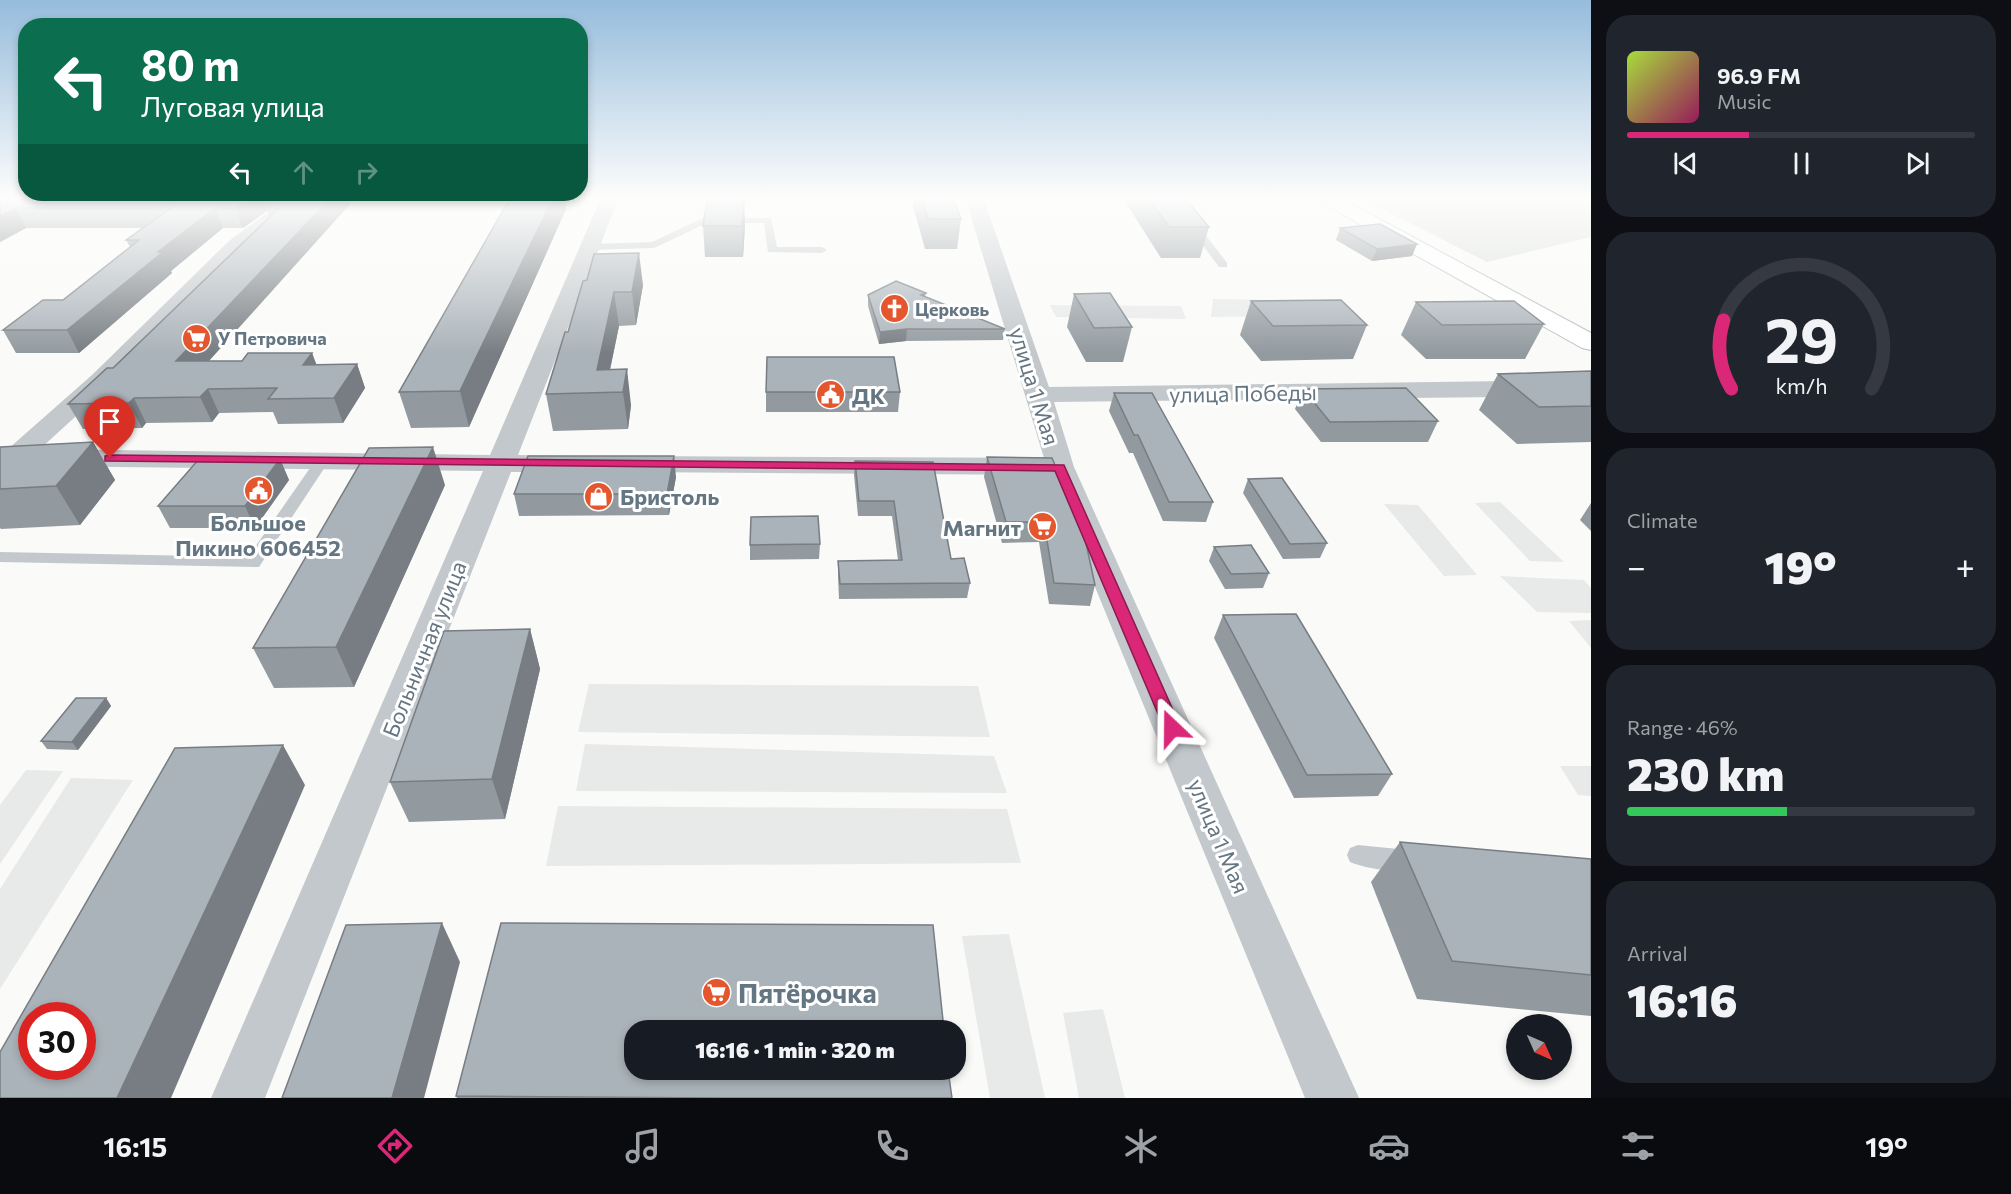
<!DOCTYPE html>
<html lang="en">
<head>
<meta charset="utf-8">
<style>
  :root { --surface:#171b24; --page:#20242c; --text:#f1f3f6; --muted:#9ea1a6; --line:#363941; --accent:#db2777 }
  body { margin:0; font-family:Commissioner,sans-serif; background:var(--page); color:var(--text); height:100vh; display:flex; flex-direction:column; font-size:22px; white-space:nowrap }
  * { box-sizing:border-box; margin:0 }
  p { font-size:20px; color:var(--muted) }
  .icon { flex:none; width:33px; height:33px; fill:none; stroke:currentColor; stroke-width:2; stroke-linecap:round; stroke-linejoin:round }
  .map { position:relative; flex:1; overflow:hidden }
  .details { display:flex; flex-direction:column; gap:15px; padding:15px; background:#0d0f14; width:420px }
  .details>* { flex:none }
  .hud { position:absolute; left:18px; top:18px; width:570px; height:183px; border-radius:24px; box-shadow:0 3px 9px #0003; background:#0b6e4f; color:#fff; overflow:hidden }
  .needle { width:39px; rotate:135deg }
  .buttons { position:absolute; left:1506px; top:1014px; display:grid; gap:12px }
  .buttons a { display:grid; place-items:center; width:66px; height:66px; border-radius:50%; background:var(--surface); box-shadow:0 3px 9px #0003; font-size:30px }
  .speed { position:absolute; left:18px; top:1002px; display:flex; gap:12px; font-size:30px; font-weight:700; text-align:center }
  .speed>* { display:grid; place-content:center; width:78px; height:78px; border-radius:50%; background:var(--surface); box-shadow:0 3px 9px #0003; line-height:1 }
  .speed .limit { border:9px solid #d22; background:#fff; color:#111 }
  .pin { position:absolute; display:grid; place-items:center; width:51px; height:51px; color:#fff; margin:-62px -26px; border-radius:50% 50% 50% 0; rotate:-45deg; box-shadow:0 0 6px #0007 }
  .pin .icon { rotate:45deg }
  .me { position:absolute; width:66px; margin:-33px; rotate:337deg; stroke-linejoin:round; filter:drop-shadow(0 0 4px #0008) }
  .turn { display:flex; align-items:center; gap:21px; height:126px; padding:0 24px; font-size:27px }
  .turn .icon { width:78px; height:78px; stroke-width:2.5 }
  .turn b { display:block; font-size:42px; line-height:51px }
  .lanes { display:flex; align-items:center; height:57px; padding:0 24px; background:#0003; justify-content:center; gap:30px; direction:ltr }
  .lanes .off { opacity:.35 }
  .big { font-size:45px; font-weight:800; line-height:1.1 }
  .details .card { flex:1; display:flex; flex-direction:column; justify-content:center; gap:9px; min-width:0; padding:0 21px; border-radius:24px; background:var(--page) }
  .details .dial { align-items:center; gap:0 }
  .dial svg { height:156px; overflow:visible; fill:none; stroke:var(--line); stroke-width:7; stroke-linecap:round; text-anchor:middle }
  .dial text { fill:var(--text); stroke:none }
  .song { display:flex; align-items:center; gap:18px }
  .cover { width:72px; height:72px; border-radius:9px; background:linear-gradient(135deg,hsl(80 70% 55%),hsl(330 70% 35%)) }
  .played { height:6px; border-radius:3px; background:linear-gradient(90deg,var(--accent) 35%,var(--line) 35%) }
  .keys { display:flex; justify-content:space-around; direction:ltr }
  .heat { display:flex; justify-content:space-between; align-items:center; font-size:33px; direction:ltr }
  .charge { height:9px; border-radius:4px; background:linear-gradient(90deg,#34c759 46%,var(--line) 0) }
  .trip { position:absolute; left:624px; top:1020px; width:342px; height:60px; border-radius:24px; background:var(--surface); box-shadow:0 3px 9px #0003; font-weight:800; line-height:60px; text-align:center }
  .menu { display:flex; height:96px; justify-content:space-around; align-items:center; background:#090b0e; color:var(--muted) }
  .menu .icon { width:42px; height:42px }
  .menu .selected { color:var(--accent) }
  .menu b { font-size:27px; color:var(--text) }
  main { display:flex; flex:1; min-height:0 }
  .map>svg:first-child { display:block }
  .built { fill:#e8e9e9 }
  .green { fill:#dadfd7 }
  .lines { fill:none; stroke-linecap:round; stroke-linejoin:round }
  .secondary-casing { stroke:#b3babf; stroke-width:2 }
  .lane { fill:#c3c8cc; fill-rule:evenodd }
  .street { fill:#c3c8cc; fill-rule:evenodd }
  .secondary { fill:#fff; fill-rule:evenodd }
  .wall { fill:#929a9f }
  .shaded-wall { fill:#777d82 }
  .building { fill:#aab3b9; stroke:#777d82; stroke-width:1.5; fill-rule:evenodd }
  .route { fill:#db2777; stroke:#8e194d; stroke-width:1.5 }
  .labels { text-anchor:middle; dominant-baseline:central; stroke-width:6; stroke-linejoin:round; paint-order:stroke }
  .far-poi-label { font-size:18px; font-weight:bold; fill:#657683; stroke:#fff; text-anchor:start }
  .street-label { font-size:22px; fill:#657683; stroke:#fff }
  .poi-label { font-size:22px; font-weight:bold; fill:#657683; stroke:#fff; text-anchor:start }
  .near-poi-label { font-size:27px; font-weight:bold; fill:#657683; stroke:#fff; text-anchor:start }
</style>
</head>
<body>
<main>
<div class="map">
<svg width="1591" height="1098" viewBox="0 0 1591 1098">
  <rect width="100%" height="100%" fill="#fafaf8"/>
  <!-- built -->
  <path class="built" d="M 1213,299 L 1319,301 L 1332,316 L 1211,317 Z
    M 1050,305 L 1181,306 L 1186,319 L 1056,317 Z
    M 1500,502 L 1564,562 L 1530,561 L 1475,503 Z
    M 1384,504 L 1418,505 L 1477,575 L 1444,576 Z
    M 1500,576 L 1584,580 L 1591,588 L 1591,613 L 1537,612 Z
    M 1591,620 L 1591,648 L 1569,621 Z
    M 589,684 L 978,686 L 990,737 L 578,732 Z
    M 585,744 L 994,756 L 1007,793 L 576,791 Z
    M 1560,766 L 1591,766 L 1591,796 L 1578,795 Z
    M 26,770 L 63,771 L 0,864 L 0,805 Z
    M 71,778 L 133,780 L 0,989 L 0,889 Z
    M 558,806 L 1007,809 L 1021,863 L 546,866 Z
    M 1009,934 L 1045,1098 L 990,1098 L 962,936 Z
    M 1103,1009 L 1125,1098 L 1079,1098 L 1063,1013 Z"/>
  <!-- green -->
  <path class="green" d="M 1364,200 L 1591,200 L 1591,237 L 1487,262 Z"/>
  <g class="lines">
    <defs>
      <path id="secondary" d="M 1322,200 L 1344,200 L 1591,333 L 1591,350 L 1582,348 L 1324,204 Z"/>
    </defs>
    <!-- secondary casing -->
    <use href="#secondary" class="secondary-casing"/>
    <!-- lane -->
    <path class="lane" d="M 1169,200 L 1179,200 L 1227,263 L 1227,267 L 1219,267 Z
      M 705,217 L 771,218 L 777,247 L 822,247 L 827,250 L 822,253 L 768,252 L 764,223 L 707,223 L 654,248 L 590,250 L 585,247 L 590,244 L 652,242 Z
      M 322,457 L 329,461 L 259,567 L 0,562 L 0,552 L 248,557 L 317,458 Z
      M 1358,845 L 1408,850 L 1416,853 L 1419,860 L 1416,867 C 1399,874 1367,869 1350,862 L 1347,855 L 1350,848 Z"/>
    <!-- street -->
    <path class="street" d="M 285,200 L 305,200 L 244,248 L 110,385 L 40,449 L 490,455 L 600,200 L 618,200 L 518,455 L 567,456 L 577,458 L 581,464 L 577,470 L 567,472 L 511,472 L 265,1098 L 211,1098 L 483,471 L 22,466 C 15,472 9,473 0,471 L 0,449 L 8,449 L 92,375 L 230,240 Z
      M 966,200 L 984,200 L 1049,387 L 1591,380 L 1591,396 L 1054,402 L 1074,467 L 1359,1098 L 1305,1098 L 1049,475 L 632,472 L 622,470 L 618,464 L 622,458 L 632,456 L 1044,458 Z"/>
    <!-- secondary -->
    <use href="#secondary" class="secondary"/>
  </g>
  <!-- wall -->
  <path class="wall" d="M 0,200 L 351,203 L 209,361 L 242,361 L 312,353 L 316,365 L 357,364 L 365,388 L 343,423 L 278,424 L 273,412 L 219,413 L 212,422 L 146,423 L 142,428 L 83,429 L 68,404 L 113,368 L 269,218 L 267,211 L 243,228 L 223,228 L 171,271 L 172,273 L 79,353 L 16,353 L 3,330 L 63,300 L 130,247 L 126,240 L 143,228 L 26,228 L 0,242 Z
    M 509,200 L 565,200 L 566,209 L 469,427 L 411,428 L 399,392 Z
    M 744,200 L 745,226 L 743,257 L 705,257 L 703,226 Z
    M 914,200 L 922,200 L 961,219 L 957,249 L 925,249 L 913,206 Z
    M 1124,200 L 1187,200 L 1209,227 L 1200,258 L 1161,258 Z
    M 1340,228 L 1417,244 L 1412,256 L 1372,261 L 1336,240 Z
    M 583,281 L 643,285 L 636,325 L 619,326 L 610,370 L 631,405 L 628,429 L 553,431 L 546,394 L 568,332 Z
    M 926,293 L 925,297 L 1005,329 L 1003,340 L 906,341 L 879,344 L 868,306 L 868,295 Z
    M 1074,294 L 1132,327 L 1123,362 L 1086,362 L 1067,327 Z
    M 1251,301 L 1367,325 L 1353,359 L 1261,361 L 1240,335 Z
    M 1416,302 L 1544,324 L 1525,359 L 1426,359 L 1401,335 Z
    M 1591,371 L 1591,442 L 1517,444 L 1479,410 L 1498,374 Z
    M 1303,389 L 1438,421 L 1428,442 L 1321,442 L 1295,409 Z
    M 766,392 L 900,392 L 898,412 L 766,412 Z
    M 1114,393 L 1213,502 L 1206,522 L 1163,521 L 1133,453 L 1129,453 L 1109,411 Z
    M 93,442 L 115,480 L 80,525 L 1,529 L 0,528 L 0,447 Z
    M 987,457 L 1052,458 L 1095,585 L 1090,606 L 1049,604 L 1039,542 L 1002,543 L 984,477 Z
    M 280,459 L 289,480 L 255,528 L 170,528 L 158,506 Z
    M 855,461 L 951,559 L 970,583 L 967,598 L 839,599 L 838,576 L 838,561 L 898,560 L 892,516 L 858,516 L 854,475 Z
    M 676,477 L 669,515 L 519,516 L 514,494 Z
    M 1248,479 L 1327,543 L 1320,558 L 1283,559 L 1243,493 Z
    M 445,485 L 354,687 L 274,688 L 253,648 Z
    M 1591,503 L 1591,531 L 1580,520 Z
    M 820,544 L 819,559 L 750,560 L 750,545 Z
    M 1214,547 L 1269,573 L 1263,588 L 1225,589 L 1209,561 Z
    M 1223,615 L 1392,774 L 1378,796 L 1294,798 L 1214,638 Z
    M 530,629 L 540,669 L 505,819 L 409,822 L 390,782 Z
    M 106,698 L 111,706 L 78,750 L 47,749 L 41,741 Z
    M 1400,842 L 1591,859 L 1591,1016 L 1417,999 L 1371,882 Z
    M 456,1096 L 952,1098 L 457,1098 Z"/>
  <!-- shaded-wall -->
  <path class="shaded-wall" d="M 247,200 L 281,200 L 266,208 L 267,211 L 243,228 L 235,208 Z
    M 329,200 L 350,200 L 351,203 L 187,385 L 176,361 Z
    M 552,200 L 565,200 L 566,209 L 469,427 L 460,391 Z
    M 744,200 L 745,226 L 743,257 L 742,226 Z
    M 16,208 L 26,228 L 0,242 L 0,216 Z
    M 215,208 L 223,228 L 171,271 L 172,273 L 79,353 L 67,330 L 158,252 Z
    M 1417,244 L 1412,256 L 1372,261 L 1377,249 Z
    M 639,253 L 643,285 L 636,325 L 632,292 Z
    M 614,292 L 619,326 L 605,393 L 597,370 Z
    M 907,329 L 906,341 L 879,344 L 880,332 Z
    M 312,353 L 321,376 L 303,365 Z
    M 357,364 L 365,388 L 343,423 L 334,398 Z
    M 627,369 L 631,405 L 628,429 L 623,392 Z
    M 208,389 L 219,413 L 212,422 L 200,397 Z
    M 134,398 L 146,423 L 142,428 L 129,403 Z
    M 93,442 L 115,480 L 80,525 L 56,486 Z
    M 433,447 L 445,485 L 354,687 L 336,647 Z
    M 674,456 L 676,477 L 669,515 L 667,494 Z
    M 280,459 L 289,480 L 255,528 L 245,506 Z
    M 530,629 L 540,669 L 505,819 L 492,779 Z
    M 106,698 L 111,706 L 78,750 L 72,742 Z
    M 283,745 L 305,785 L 171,1098 L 117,1098 Z
    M 442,923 L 460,962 L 424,1098 L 392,1098 Z"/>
  <!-- building -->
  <path class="building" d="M 0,200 L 247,200 L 235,208 L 215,208 L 158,252 L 163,252 L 67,330 L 3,330 L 43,300 L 63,300 L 139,240 L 126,240 L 171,208 L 16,208 L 0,216 Z
    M 277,200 L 329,200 L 176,361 L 242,361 L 248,353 L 312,353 L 303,365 L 357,364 L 334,398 L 268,399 L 277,388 L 208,389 L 200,397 L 134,398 L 129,403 L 68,404 L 107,368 L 113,368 L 279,208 L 266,208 Z
    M 509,200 L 552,200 L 460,391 L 399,392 Z
    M 707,200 L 744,200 L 742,226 L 703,226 Z
    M 922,200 L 954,200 L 961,219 L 928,219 Z
    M 1150,200 L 1187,200 L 1209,227 L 1169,227 Z
    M 1380,224 L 1417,244 L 1377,249 L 1340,228 Z
    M 639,253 L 632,292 L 614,292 L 597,370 L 627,369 L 623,392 L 546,394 L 565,332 L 568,332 L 583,281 L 587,280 L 594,254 Z
    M 896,281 L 926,293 L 921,295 L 1005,329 L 907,329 L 880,332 L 868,295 Z
    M 1110,293 L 1132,327 L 1094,328 L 1074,294 Z
    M 1341,300 L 1367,325 L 1273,326 L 1251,301 Z
    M 1514,301 L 1544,324 L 1442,325 L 1416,302 Z
    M 767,357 L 894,357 L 900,392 L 766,392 Z
    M 1591,371 L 1591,406 L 1539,407 L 1498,374 Z
    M 1406,388 L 1438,421 L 1330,422 L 1303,389 Z
    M 1114,393 L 1152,393 L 1213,502 L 1169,502 L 1138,435 L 1134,435 Z
    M 93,442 L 56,486 L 0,489 L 0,447 Z
    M 433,447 L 336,647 L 253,648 L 369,448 Z
    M 528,456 L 674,456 L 667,494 L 514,494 Z
    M 987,457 L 1052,458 L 1084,534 L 1095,585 L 1054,583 L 1044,522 L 1006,522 Z
    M 199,459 L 280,459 L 245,506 L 158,506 Z
    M 855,461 L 933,462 L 951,559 L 964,558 L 970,583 L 840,584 L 838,561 L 902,560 L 894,501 L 859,501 Z
    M 1282,478 L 1327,543 L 1290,544 L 1248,479 Z
    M 818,516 L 820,544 L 750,545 L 751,517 Z
    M 1251,545 L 1269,573 L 1231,574 L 1214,547 Z
    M 1296,614 L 1392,774 L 1307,775 L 1223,615 Z
    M 530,629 L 492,779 L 390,782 L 444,631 Z
    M 76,698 L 106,698 L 72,742 L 41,741 Z
    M 283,745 L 117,1098 L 0,1098 L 0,1052 L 175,748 ZM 32,1016 L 82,1016 L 82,1066 L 32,1066 Z
    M 1400,842 L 1591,859 L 1591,975 L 1452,961 Z
    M 442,923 L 392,1098 L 282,1098 L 346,925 Z
    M 501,923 L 933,925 L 944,1030 L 634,1030 L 634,1070 L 948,1070 L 952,1098 L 719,1098 L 456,1096 Z"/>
  <!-- sky -->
  <linearGradient id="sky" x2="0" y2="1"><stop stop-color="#96bcdc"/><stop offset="0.56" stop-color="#fdfdfc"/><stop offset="1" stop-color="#fdfdfc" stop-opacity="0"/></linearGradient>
  <rect width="1591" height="354" fill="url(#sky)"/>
  <!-- route -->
  <path class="route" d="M 110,455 L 1064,465 L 1181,728 L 1178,733 L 1172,735 L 1166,733 L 1164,728 L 1055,471 L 105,461 L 105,456 Z"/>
  <!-- icons -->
  <defs>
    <symbol id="church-disc" viewBox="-11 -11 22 22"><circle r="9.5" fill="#e4572e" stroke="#fff"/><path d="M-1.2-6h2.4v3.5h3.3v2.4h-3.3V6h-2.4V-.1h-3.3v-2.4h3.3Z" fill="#fff"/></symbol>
    <symbol id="supermarket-disc" viewBox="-11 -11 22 22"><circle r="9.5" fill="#e4572e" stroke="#fff"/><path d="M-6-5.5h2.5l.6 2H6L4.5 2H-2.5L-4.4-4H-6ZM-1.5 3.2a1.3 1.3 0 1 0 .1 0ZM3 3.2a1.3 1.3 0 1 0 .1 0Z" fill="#fff"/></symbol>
    <symbol id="civic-disc" viewBox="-11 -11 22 22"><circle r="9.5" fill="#e4572e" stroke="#fff"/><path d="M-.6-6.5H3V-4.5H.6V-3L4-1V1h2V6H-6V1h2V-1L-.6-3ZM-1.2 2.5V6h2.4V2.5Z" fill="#fff"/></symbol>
    <symbol id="shop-disc" viewBox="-11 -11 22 22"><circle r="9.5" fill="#e4572e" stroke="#fff"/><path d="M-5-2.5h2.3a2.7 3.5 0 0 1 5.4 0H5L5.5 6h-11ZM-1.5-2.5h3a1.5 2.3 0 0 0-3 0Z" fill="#fff"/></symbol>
  </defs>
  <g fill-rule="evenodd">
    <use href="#church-disc" x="878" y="292" width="33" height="33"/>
    <use href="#supermarket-disc" x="180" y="322" width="33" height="33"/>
    <use href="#civic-disc" x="814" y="378" width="33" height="33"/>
    <use href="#civic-disc" x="242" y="474" width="33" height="33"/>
    <use href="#shop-disc" x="582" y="480" width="33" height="33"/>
    <use href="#supermarket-disc" x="1026" y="510" width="33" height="33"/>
    <use href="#supermarket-disc" x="700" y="976" width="33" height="33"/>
  </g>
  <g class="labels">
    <!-- far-poi labels -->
    <g class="far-poi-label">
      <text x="915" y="309">Церковь</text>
      <text x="218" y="338">У Петровича</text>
    </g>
    <!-- street labels -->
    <g class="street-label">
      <text transform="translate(1035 386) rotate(73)">улица 1 Мая</text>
      <text transform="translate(1243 393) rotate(-1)">улица Победы</text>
      <text transform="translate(424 649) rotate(-68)">Больничная улица</text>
      <text transform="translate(1219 836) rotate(67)">улица 1 Мая</text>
    </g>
    <!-- poi labels -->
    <g class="poi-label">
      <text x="852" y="395">ДК</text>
      <text x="620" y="496">Бристоль</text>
      <text x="258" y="522" text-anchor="middle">Большое<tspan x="258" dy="25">Пикино 606452</tspan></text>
      <text x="1021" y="527" text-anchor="end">Магнит</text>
    </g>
    <!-- near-poi labels -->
    <g class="near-poi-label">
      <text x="738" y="992">Пятёрочка</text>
    </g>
  </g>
</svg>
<div class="buttons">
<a><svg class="needle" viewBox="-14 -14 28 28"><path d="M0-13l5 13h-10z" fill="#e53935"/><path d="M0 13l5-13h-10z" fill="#9ea1a6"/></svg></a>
</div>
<div class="speed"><div class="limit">30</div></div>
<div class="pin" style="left:110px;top:458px;background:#d93025"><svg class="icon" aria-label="arrive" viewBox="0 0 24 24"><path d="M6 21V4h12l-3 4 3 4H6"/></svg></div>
<svg class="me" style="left:1172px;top:728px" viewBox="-20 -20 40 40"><path d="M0-17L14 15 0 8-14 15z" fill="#db2777" stroke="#fff" stroke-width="4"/></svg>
<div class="trip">16:16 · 1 min · 320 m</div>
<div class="hud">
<div class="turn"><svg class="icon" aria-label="left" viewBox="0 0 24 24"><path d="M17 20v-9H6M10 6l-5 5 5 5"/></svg><div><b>80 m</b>Луговая улица</div></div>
<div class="lanes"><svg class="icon" aria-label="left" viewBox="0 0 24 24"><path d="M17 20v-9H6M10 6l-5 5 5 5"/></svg><svg class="icon off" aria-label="ahead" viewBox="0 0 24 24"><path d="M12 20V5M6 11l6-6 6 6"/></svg><svg class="icon off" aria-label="right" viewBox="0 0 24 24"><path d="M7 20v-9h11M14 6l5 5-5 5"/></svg></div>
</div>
</div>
<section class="details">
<div class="card">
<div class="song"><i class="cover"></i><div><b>96.9 FM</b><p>Music</p></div></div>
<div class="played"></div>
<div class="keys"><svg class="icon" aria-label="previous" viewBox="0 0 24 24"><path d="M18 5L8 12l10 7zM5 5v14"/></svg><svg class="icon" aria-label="pause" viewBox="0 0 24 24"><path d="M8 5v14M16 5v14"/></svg><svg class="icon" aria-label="next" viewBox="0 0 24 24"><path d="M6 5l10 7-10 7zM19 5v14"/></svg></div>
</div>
<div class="card dial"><svg viewBox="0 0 100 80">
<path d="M14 69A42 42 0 1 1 86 69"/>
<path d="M14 69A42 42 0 0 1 10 34" stroke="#db2777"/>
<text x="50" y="56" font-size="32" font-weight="700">29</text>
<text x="50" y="72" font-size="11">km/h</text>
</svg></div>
<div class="card"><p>Climate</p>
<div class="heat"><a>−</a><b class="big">19°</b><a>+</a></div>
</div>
<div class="card"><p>Range · 46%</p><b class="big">230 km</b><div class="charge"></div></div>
<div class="card"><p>Arrival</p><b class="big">16:16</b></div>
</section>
</main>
<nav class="menu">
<b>16:15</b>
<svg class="icon selected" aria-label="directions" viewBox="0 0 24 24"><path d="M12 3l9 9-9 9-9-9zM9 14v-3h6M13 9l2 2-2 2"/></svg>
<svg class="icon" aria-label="music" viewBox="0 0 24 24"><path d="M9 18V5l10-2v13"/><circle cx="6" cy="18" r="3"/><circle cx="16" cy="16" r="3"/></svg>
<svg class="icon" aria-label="phone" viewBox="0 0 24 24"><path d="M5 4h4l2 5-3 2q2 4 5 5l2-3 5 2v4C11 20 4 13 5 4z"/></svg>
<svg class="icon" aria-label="climate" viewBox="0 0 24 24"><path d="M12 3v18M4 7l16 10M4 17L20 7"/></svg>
<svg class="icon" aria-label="car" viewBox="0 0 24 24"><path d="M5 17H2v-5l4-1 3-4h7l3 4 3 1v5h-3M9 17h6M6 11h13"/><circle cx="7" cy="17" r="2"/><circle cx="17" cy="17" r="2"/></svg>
<svg class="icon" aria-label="filters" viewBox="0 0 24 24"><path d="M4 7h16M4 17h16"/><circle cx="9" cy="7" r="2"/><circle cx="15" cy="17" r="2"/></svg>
<b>19°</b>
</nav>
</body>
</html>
